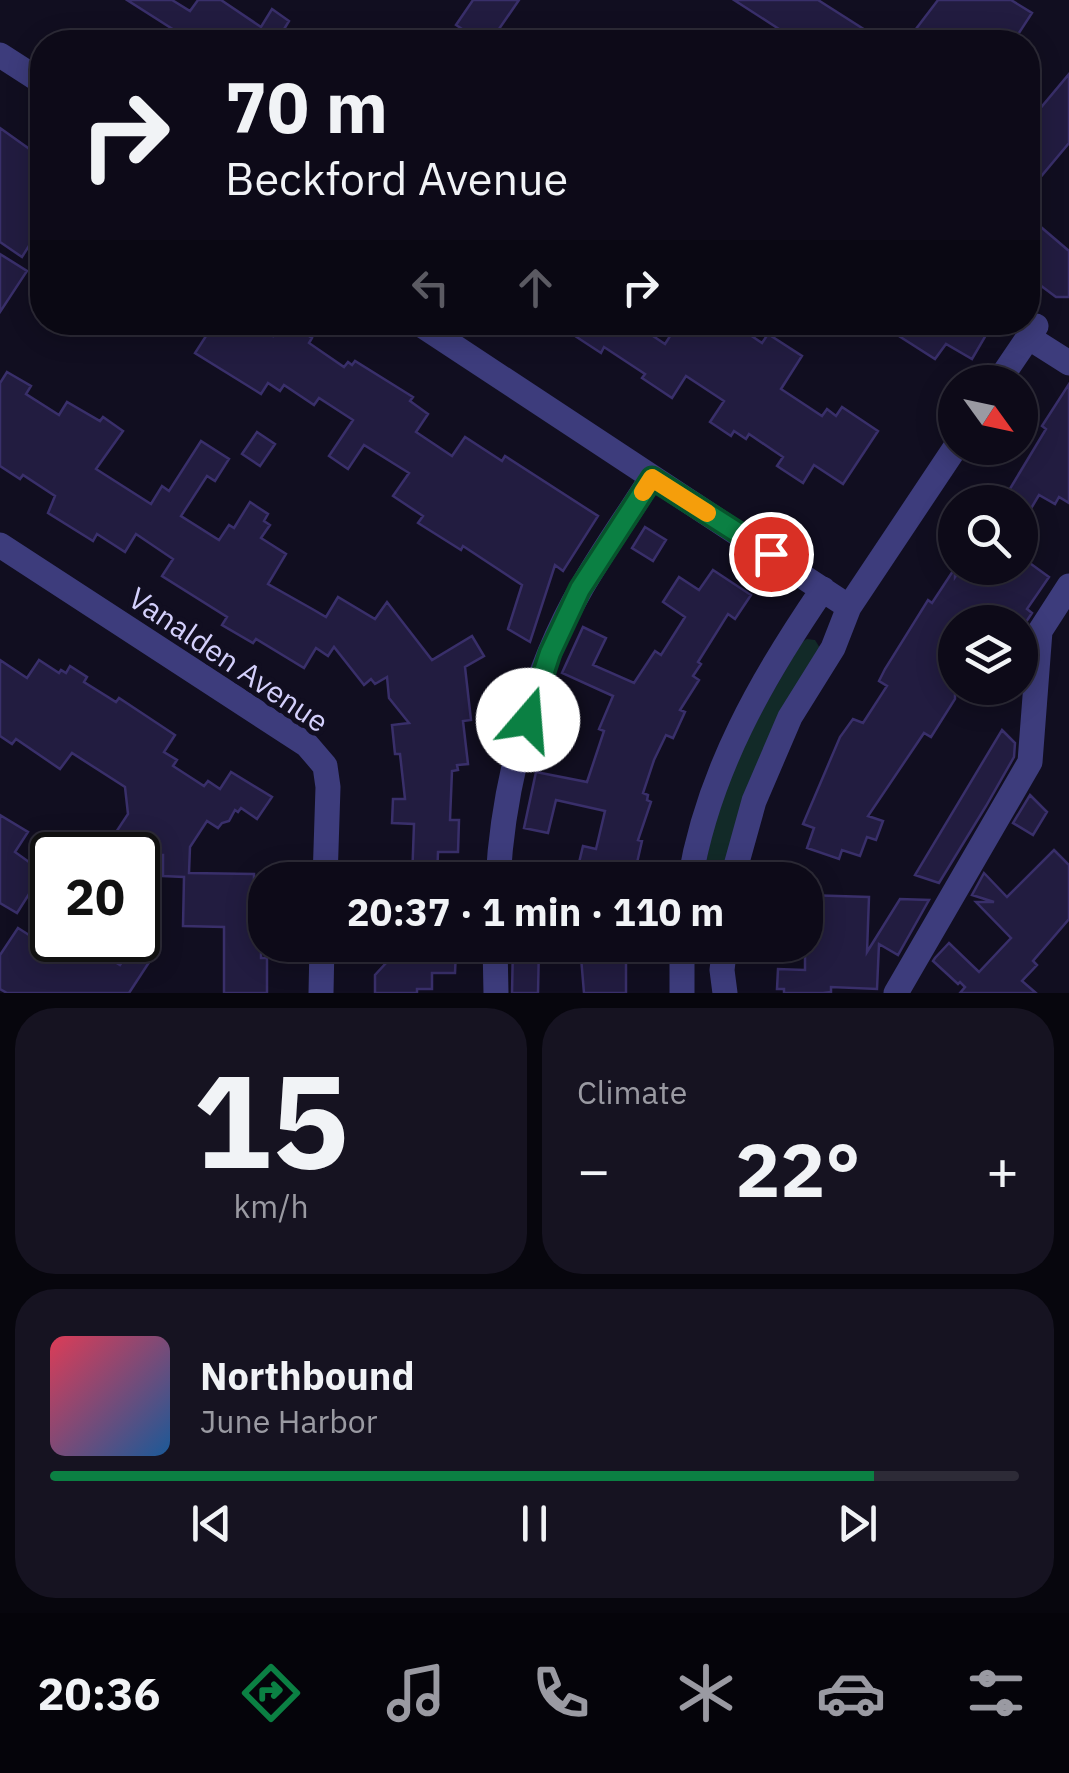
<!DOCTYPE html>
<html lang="en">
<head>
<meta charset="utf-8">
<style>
  :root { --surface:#0d0a18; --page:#161321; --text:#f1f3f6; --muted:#9a9aa2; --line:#2d2b37; --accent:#0b8043 }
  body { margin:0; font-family:"IBM Plex Sans",sans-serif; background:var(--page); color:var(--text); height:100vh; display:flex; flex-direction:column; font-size:38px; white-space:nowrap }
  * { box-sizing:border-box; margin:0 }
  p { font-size:32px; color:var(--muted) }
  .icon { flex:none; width:55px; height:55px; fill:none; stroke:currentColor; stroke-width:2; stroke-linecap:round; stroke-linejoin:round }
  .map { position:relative; height:993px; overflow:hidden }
  .panel { display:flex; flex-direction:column; gap:15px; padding:15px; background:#07060d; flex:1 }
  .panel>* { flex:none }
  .top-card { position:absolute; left:30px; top:30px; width:1010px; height:305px; border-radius:40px; box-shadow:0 5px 25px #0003,0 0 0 2px var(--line); background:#0d0a18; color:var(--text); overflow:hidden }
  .needle { width:65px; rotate:123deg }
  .fabs { position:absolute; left:938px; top:365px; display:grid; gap:20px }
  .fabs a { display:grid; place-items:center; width:100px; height:100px; border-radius:50%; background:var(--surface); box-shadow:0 5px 25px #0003,0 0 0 2px var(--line); font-size:50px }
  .speed { position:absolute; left:30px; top:832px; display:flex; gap:20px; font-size:50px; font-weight:700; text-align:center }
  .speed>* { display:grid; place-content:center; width:130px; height:130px; border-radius:50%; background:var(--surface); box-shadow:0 5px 25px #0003,0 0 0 2px var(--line); line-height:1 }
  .speed .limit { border:5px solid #111; border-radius:15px; background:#fff; color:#111 }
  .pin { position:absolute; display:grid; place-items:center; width:85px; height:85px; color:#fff; margin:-42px; border:5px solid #fff; border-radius:50%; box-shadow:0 2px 10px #0007 }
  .me { position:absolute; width:110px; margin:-55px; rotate:18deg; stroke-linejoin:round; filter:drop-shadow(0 0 8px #0008) }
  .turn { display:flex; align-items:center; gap:35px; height:210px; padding:0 30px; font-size:45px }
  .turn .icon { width:130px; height:130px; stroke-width:2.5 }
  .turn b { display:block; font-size:70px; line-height:85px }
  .lanes { display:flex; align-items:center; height:95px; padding:0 30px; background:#0003; justify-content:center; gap:50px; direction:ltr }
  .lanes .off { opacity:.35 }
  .big { font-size:75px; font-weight:700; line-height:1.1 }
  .panel .card { flex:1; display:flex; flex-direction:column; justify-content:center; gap:15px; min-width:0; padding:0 35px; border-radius:40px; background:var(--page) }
  .panel .dial { align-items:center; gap:0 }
  .dial b { font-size:130px; line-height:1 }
  .song { display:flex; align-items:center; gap:30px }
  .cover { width:120px; height:120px; border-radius:15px; background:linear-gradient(135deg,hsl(350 70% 55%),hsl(210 70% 35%)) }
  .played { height:10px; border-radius:5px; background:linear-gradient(90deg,var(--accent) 85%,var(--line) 85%) }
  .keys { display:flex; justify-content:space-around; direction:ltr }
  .heat { display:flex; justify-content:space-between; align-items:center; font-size:55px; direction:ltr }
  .panel .tiles { flex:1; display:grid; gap:15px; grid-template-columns:1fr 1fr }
  .card:last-child { grid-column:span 2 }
  .trip { position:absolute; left:248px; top:862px; width:575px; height:100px; border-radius:40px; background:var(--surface); box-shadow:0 5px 25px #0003,0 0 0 2px var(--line); font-weight:700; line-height:100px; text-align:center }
  .dock { display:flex; height:160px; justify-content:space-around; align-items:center; background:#05040a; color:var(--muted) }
  .dock .icon { width:70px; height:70px }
  .dock .on { color:var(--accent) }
  .dock b { font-size:45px; color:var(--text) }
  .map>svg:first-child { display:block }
  .green { fill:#122a28 }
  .building { fill:#221c40; stroke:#392f6a; stroke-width:2.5 }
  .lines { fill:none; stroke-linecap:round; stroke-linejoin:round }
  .minor { stroke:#3d3c7c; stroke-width:25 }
  .route-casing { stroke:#07532c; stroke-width:25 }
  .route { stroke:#0b8043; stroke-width:18 }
  .slow { stroke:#f59e0b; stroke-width:18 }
  .labels { text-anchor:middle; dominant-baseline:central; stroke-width:10; stroke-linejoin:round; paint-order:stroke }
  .street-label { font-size:30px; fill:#d4d0fc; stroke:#110e20 }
</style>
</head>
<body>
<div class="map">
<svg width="1069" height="993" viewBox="0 0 1069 993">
  <rect width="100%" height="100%" fill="#110e20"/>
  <!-- green -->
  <path class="green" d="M 807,639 L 815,640 L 820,648 L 725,880 L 704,880 C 714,788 757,719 802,642 Z"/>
  <!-- building -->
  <path class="building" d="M 127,0 L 172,0 L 190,11 L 198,0 L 221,0 L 261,27 L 272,9 L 289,21 L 278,39 L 283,42 L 193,42 Z
    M 473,0 L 519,0 L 490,42 L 482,42 L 456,25 Z
    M 734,0 L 818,0 L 884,42 L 799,42 Z
    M 938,0 L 1011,0 L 1032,13 L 1013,42 L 906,42 Z
    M 1069,74 L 1069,143 L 1028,192 L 1028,123 Z
    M 0,128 L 42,158 L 42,225 L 22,257 L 0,242 Z
    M 1028,216 L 1069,251 L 1069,297 L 1056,297 L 1028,276 Z
    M 0,254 L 27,271 L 0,312 Z
    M 215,322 L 252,322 L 273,336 L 282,322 L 287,322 L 312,338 L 309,343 L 344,367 L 348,362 L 352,365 L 355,361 L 413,397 L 410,401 L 428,414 L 416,432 L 452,456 L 465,437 L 502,461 L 505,456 L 598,516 L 563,571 L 555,565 L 530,642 L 508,629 L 522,585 L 463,546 L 461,550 L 418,523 L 423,516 L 393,496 L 409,473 L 364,445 L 348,469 L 329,456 L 353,420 L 319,398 L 314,405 L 284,385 L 280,391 L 268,383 L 261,394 L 195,353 Z
    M 584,322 L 632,322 L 665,344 L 679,322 L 731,322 L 762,343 L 768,334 L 802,356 L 781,389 L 822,416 L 827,409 L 836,416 L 842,407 L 878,431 L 843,484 L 814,465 L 803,483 L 777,466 L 783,457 L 749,434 L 746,439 L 734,431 L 731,436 L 710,422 L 724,401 L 686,376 L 672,398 L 642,378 L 645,374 L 604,347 L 601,353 L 575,336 Z
    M 877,322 L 977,322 L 989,330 L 972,359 L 946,344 L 935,359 Z
    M 7,372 L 31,386 L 26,394 L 59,415 L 67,402 L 100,421 L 103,417 L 123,431 L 96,469 L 151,504 L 162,486 L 169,491 L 201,441 L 229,459 L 215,481 L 207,476 L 181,516 L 219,540 L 229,525 L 234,528 L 250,502 L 268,514 L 264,521 L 270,525 L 261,538 L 286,554 L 268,584 L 314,610 L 326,617 L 338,597 L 375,619 L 387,602 L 432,660 L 472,636 L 484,656 L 465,667 L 471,720 L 463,721 L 468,764 L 457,765 L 458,770 L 452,771 L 450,820 L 459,820 L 458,852 L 438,852 L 437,880 L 412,880 L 414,824 L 392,823 L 393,799 L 405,799 L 400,754 L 395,754 L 392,725 L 409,723 L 389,698 L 387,677 L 375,684 L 371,679 L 364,685 L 334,647 L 328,656 L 316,648 L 304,668 L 256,639 L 253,643 L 222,625 L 227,617 L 162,576 L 173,559 L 136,534 L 125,552 L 97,534 L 93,541 L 48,513 L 55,496 L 23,475 L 20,479 L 0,466 L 0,383 Z
    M 1069,384 L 1069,503 L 1059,497 L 1055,504 L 1039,495 L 1020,527 L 1020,502 L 1002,502 L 1046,429 L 1042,426 Z
    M 257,432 L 275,444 L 260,466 L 242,454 Z
    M 645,527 L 666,540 L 653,561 L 632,548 Z
    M 1020,556 L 1049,577 L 1027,609 L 1032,613 L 1026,622 L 955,622 L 955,699 L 931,737 L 924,733 L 868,816 L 883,821 L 876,840 L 867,837 L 860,856 L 842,850 L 839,859 L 807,848 L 814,828 L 803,824 L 840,737 L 853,719 L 863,723 L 887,686 L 879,681 L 885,669 L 928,600 L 932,603 L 955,568 L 955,577 L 961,568 L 1020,568 Z
    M 713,570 L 751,595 L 735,619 L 728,614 L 698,662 L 701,664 L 693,676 L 699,680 L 680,710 L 685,712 L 673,738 L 666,735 L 654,760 L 643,793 L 648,795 L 647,800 L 651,802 L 638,840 L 642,841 L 636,867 L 628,865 L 622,880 L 597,880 L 576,875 L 583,846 L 596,849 L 605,811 L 556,800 L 548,833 L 524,828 L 536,772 L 587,782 L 604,731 L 599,729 L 613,696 L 562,673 L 583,627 L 606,638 L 593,665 L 634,683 L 655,651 L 661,655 L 685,617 L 663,602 L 679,577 L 699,590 Z
    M 0,660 L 27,678 L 39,660 L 59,673 L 61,670 L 66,673 L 70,666 L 87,677 L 84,682 L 116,702 L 119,698 L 175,735 L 164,752 L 177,760 L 173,766 L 204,786 L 208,781 L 220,789 L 231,772 L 272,797 L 257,819 L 241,808 L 238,812 L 235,810 L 229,821 L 222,823 L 218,828 L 207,821 L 190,847 L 189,873 L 254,874 L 254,905 L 261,905 L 261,958 L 267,958 L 267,993 L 224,993 L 224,927 L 183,926 L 184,877 L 163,876 L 163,855 L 101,855 L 128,814 L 125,787 L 72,753 L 60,769 L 16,739 L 12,744 L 0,736 Z
    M 1002,730 L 1015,743 L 1014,757 L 986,806 L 939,883 L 915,875 Z
    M 1030,795 L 1047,812 L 1033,835 L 1013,823 Z
    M 0,815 L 28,832 L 15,852 L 43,872 L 17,913 L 0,903 Z
    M 1054,850 L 1069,865 L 1069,919 L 1033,961 L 1037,965 L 1022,981 L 1036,993 L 960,993 L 965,987 L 960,982 L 958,984 L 933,961 L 935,958 L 949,943 L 979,972 L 1011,938 L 976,902 L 994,902 L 972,895 L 984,873 L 1007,897 Z
    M 805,895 L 869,897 L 867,952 L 900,899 L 929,900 L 898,955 L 879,944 L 877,989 L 831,987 L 831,992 L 823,993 L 784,993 L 784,989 L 777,989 L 778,969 L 805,970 Z
    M 18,928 L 37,940 L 80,940 L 120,965 L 141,934 L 159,947 L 129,993 L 7,993 L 0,989 L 0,955 Z
    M 513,945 L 539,945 L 538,993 L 512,993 Z
    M 580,945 L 626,945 L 626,993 L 584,993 Z
    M 430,949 L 456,950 L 455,973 L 432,973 L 432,989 L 417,989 L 417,993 L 375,993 L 375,975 L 387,962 L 429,962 Z"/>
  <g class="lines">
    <!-- minor -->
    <path class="minor" d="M 0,55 L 42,82
      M 417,322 L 849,607
      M 1028,337 L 1069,363
      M 998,382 L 1036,326
      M 0,545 L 307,745 L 325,766 L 328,787 L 325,880
      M 498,880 C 503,784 533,671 582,587 C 603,550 629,514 652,477
      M 690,880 C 708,772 762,678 823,589
      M 732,880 L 754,801 L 790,717 L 833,648 L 849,607 L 955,448
      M 495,945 L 496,993
      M 725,945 L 722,970 L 725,993
      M 321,993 L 322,945
      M 682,993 L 682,945
      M 896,993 L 1030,762 L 1040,631 L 1069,586"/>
  </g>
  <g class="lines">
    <defs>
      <path id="route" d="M 528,720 L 550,653 L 580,589 L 652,478 L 771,554"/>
    </defs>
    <!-- route casing -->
    <use href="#route" class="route-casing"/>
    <!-- route -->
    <use href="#route" class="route"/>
    <!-- slow -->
    <path class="slow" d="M 643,492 L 652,478 L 707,513"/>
  </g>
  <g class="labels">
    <!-- street labels -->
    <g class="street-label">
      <text transform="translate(229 659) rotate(34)">Vanalden Avenue</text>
    </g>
  </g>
</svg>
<div class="fabs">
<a><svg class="needle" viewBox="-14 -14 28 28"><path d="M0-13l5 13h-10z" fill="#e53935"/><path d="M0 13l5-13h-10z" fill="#9a9aa2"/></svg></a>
<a><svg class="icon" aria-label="search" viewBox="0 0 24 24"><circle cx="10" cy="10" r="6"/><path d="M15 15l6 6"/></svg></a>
<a><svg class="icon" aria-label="layers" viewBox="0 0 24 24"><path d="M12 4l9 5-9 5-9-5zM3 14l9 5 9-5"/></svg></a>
</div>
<div class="speed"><div class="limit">20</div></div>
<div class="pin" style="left:771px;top:554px;background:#d93025"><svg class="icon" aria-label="arrive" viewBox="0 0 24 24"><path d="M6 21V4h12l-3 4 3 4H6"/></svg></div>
<svg class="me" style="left:528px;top:720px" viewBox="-20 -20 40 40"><circle r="19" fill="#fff"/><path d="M0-13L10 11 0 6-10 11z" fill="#0b8043"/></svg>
<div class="trip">20:37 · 1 min · 110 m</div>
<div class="top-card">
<div class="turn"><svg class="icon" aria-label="right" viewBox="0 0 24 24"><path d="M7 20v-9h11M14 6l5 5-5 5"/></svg><div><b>70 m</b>Beckford Avenue</div></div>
<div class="lanes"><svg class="icon off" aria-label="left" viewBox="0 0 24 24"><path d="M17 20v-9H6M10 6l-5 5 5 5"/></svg><svg class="icon off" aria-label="ahead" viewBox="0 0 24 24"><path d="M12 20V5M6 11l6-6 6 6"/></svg><svg class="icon" aria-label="right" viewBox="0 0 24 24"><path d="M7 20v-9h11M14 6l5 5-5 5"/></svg></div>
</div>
</div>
<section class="panel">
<div class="tiles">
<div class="card dial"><b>15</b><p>km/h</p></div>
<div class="card"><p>Climate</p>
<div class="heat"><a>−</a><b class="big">22°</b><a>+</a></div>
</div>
<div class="card">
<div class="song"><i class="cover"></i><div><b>Northbound</b><p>June Harbor</p></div></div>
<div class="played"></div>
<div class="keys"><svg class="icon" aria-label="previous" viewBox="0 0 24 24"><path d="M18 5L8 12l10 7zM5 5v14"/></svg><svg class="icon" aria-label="pause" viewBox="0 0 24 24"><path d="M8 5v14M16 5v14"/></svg><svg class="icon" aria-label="next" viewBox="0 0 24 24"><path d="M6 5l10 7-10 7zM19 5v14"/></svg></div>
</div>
</div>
</section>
<nav class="dock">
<b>20:36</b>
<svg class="icon on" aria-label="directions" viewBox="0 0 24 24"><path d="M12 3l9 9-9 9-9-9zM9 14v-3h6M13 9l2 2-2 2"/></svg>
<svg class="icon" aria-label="music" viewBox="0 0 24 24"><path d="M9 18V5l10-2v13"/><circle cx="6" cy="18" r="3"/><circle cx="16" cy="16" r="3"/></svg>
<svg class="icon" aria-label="phone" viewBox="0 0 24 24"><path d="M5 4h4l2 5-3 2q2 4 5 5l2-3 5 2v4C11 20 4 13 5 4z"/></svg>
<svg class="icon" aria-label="climate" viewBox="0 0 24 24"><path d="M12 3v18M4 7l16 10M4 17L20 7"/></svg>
<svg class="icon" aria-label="car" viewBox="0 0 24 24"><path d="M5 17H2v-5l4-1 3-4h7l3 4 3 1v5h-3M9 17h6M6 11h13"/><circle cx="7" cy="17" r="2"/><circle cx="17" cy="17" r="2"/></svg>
<svg class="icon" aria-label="filters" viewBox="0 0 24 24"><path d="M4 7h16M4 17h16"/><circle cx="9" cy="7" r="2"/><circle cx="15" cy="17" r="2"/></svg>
</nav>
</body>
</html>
